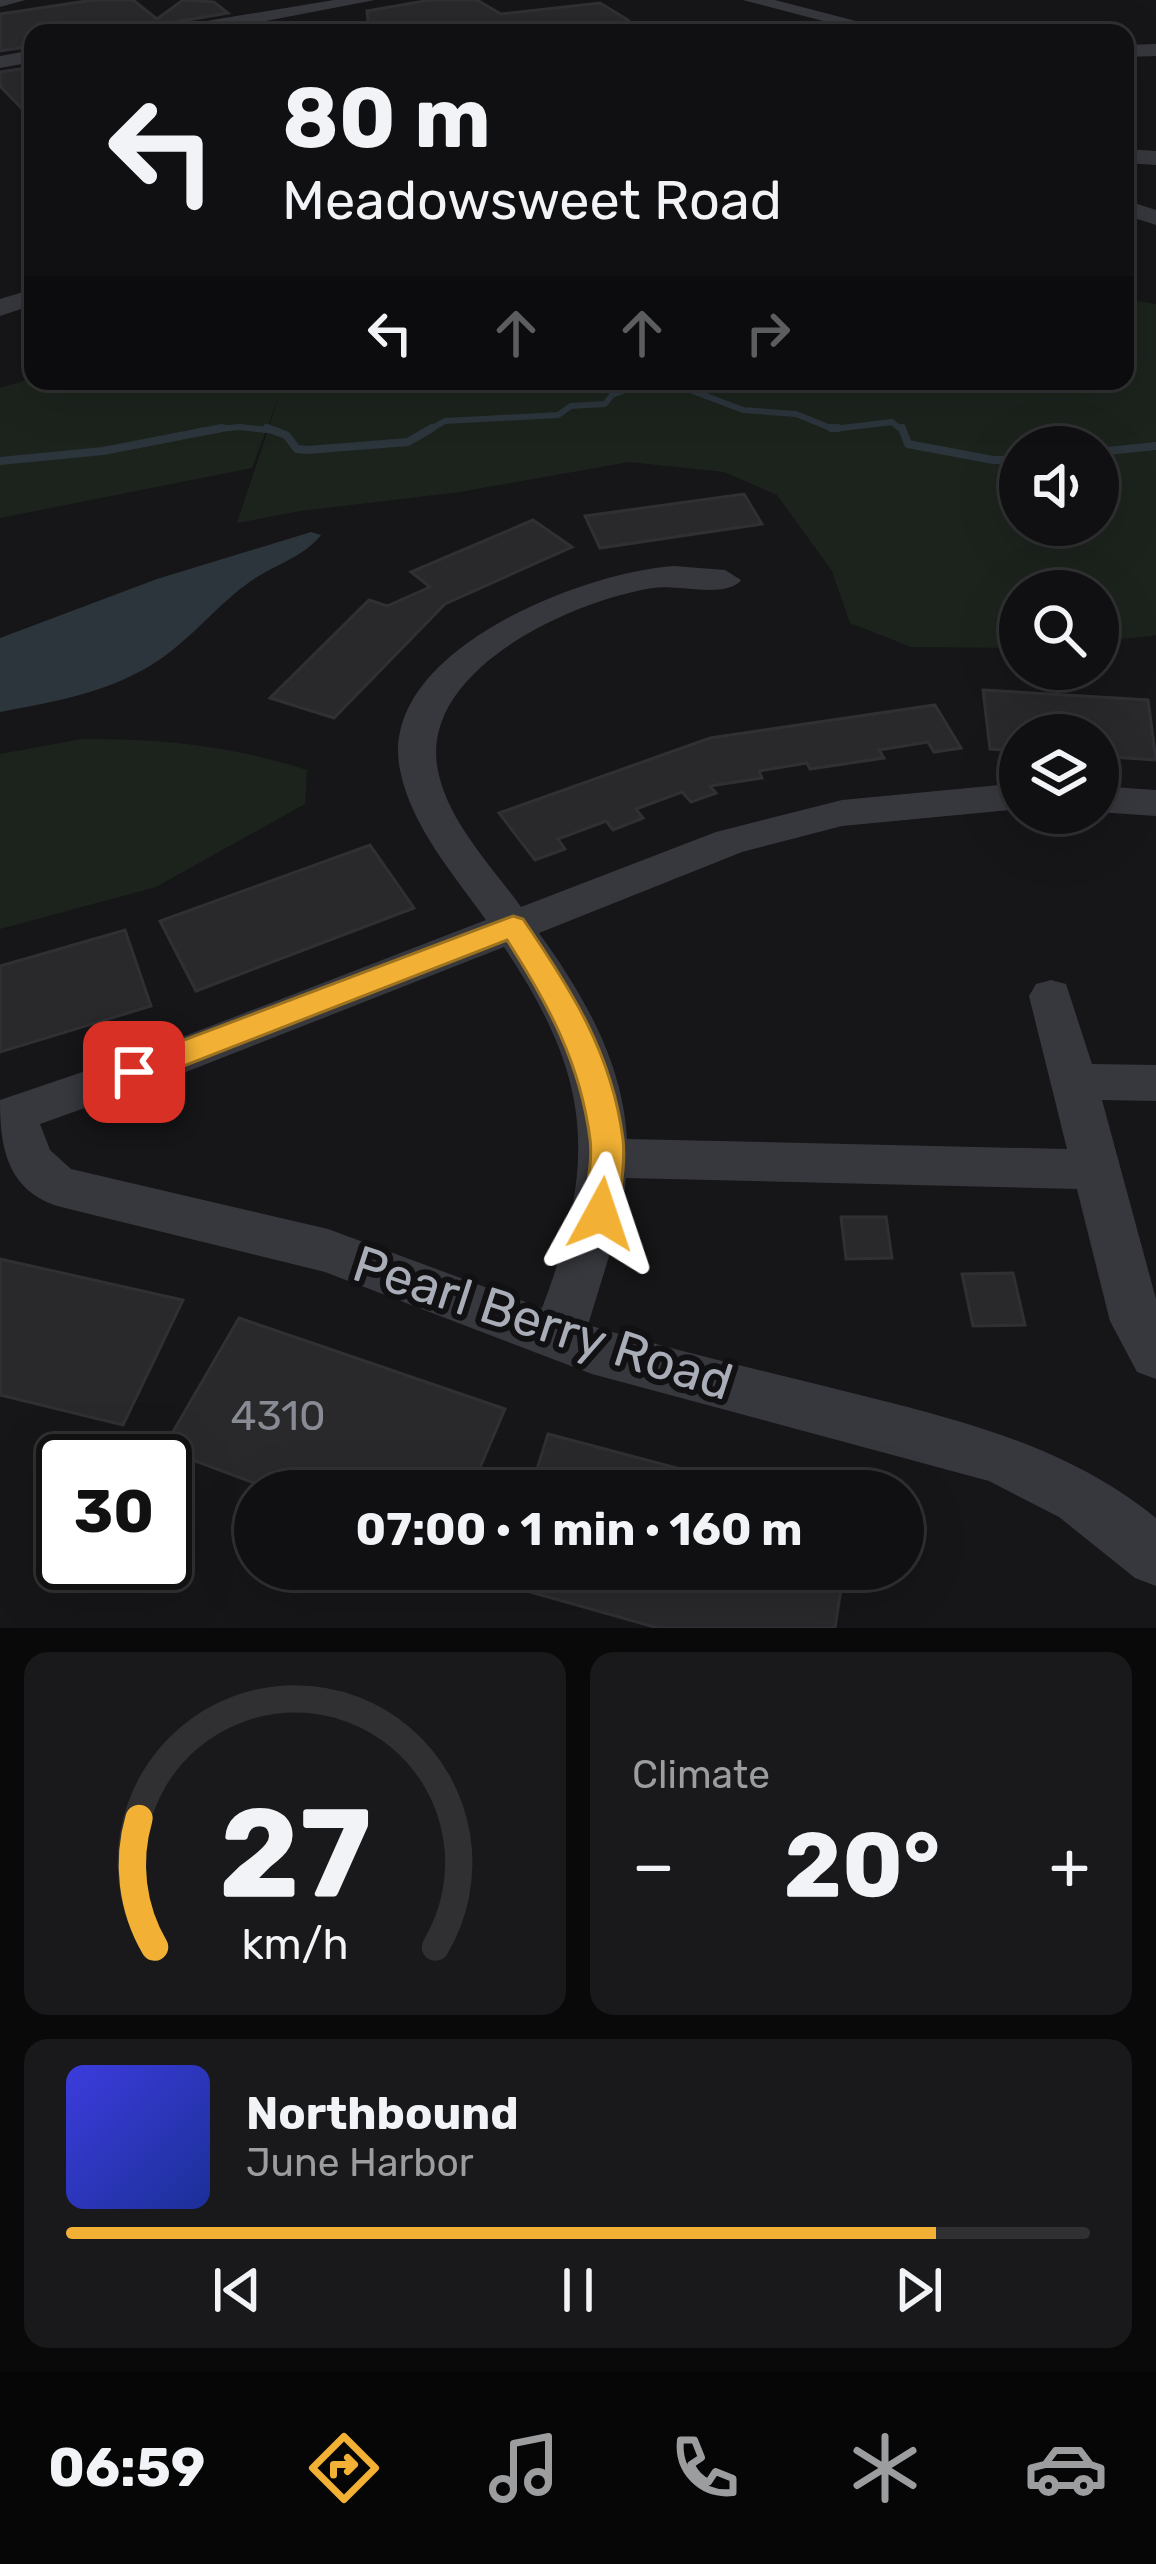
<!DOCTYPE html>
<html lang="en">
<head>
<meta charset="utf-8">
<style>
  :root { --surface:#101012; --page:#19191b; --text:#f1f3f6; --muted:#9c9d9f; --line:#303032; --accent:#f2b134 }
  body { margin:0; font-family:Rubik,sans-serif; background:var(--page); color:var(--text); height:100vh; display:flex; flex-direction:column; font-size:45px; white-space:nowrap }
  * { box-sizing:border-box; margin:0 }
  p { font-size:39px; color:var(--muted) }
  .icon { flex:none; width:66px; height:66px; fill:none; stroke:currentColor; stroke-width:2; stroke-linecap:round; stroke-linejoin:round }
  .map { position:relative; height:1628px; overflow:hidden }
  .drawer { display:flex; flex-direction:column; gap:24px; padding:24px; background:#09090a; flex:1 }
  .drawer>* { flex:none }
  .guide { position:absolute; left:24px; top:24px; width:1110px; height:366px; border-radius:24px; box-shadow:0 12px 48px #0002,0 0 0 3px var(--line); background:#101012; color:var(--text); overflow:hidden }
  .controls { position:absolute; left:999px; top:426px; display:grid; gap:24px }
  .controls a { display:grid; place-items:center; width:120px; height:120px; border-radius:50%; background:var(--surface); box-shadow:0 12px 48px #0002,0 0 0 3px var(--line); font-size:60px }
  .speed { position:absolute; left:36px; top:1434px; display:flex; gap:24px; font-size:60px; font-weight:700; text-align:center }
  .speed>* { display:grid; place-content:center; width:156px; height:156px; border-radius:50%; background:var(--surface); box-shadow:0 12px 48px #0002,0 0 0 3px var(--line); line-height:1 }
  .speed .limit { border:6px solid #111; border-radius:18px; background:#fff; color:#111 }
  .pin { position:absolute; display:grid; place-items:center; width:102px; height:102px; color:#fff; margin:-51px; border-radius:24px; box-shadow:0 6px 18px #0006 }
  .me { position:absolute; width:132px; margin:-66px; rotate:5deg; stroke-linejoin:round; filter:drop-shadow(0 0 9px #0008) }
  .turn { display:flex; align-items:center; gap:42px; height:252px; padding:0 60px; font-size:54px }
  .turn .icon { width:156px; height:156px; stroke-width:2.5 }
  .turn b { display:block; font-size:84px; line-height:102px }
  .lanes { display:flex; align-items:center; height:114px; padding:0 60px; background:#0003; justify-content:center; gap:60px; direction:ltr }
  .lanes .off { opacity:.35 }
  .big { font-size:90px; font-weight:700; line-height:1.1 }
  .drawer .card { flex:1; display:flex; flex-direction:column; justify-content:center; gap:18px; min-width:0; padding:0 42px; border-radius:24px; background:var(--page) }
  .drawer .dial { align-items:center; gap:0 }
  .dial svg { height:312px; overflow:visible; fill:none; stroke:var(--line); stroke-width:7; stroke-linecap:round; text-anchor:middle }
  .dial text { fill:var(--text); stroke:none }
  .song { display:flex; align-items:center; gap:36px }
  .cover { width:144px; height:144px; border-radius:18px; background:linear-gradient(135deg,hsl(240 70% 55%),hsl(230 70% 35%)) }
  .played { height:12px; border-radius:6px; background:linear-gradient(90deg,var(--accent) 85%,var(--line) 85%) }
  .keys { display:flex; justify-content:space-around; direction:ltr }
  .heat { display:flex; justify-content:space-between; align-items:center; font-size:66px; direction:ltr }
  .drawer .tiles { flex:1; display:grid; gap:24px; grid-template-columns:1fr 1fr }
  .card:last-child { grid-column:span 2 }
  .trip { position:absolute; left:234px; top:1470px; width:690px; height:120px; border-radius:60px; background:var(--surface); box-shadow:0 12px 48px #0002,0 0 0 3px var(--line); font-weight:700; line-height:120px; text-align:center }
  .tab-bar { display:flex; height:192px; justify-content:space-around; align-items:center; background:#060607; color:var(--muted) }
  .tab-bar .icon { width:84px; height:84px }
  .tab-bar .selected { color:var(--accent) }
  .tab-bar b { font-size:54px; color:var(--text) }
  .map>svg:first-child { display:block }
  .green { fill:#1c231d; fill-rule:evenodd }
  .water { fill:#2c353c }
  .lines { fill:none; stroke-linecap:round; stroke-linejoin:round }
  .stream-far1 { stroke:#2c353c; stroke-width:6 }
  .stream { stroke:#2c353c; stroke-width:8 }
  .building { fill:#29292c; stroke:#303034; stroke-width:3 }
  .minor { fill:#37383d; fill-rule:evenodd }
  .route { fill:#f2b134; stroke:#9d7322; stroke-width:3 }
  .labels { text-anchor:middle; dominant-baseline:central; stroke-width:12; stroke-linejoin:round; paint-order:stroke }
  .near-number-label { font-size:42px; fill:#888b94 }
  .near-street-label { font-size:51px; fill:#a8adb8; stroke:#111113 }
</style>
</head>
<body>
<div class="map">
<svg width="1156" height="1628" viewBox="0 0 1156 1628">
  <rect width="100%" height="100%" fill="#161618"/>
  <!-- green -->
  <path class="green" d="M 1125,299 L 1156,304 L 1156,635 L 1152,636 L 1098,641 L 1098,591 L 1020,591 L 1020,648 L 911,647 L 850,623 L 832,571 L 777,495 L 724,472 L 629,462 L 460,492 L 300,511 L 237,523 L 280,394 L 252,468 L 0,518 L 0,388 L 33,378 L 1125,381 ZM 1020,447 L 1098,447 L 1098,525 L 1020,525 Z
    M 82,739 C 164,739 227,745 307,770 L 305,804 L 156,887 L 0,929 L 0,754 Z"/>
  <!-- water -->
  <path class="water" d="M 311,532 L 321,535 C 304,557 274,565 251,581 C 218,604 192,638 159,660 C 110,693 56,701 0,712 L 0,638 L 157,579 Z"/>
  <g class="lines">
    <!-- stream-far1 -->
    <path class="stream-far1" d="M 199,431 L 239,427 L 276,431
      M 427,431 L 445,421 L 558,415 L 571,406 L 605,404 L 612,395 L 639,385 L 677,385 L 743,410 L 796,414 L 833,429 L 892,422 L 903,431"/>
    <!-- stream -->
    <path class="stream" d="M 267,428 L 286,435 L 297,449 L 307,450 L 408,442 L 432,428
      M 831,428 L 838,428
      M 902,428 L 908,444 L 993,460 L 1020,460
      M 1098,452 L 1156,446
      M 0,461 L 103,451 L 222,428"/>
  </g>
  <!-- building -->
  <path class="building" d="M 93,0 L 133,0 L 157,19 L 183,0 L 214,2 L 228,13 L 169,23 L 157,33 L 137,33 L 150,24 L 94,33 L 33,33 L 33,46 L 0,51 L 0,14 Z
    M 430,0 L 477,0 L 501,14 L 600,3 L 628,20 L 608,33 L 369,33 L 367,11 Z
    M 33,67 L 33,120 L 0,86 L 0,72 Z
    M 744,494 L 762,524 L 600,548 L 585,516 Z
    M 533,520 L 572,547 L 445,604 L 334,718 L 270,698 L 369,600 L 387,606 L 430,587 L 411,572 Z
    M 983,690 L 1148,700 L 1156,760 L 1098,756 L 1098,735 L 1020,735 L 1020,751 L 990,749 Z
    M 935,705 L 961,748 L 934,752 L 928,742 L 879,750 L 884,758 L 810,769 L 807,763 L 759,771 L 762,778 L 710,786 L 716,793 L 691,802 L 682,792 L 636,809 L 643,818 L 613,830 L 606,821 L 558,839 L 565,849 L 535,860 L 499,813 L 710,738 Z
    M 370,845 L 414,908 L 196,991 L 160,921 Z
    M 125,930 L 151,1006 L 0,1052 L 0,966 Z
    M 841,1217 L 886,1217 L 892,1258 L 846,1259 Z
    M 0,1259 L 183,1300 L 123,1425 L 0,1395 Z
    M 1013,1273 L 1025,1325 L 973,1326 L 962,1274 Z
    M 239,1318 L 505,1409 L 470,1491 L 276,1491 L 163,1449 Z
    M 548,1434 L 734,1483 L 733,1491 L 530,1491 Z
    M 475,1569 L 844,1569 L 835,1628 L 658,1628 L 474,1576 Z"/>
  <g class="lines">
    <!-- minor -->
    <path class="minor" d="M 0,0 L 25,0 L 0,7 Z
      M 334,0 L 375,0 L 203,33 L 161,33 L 170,27 Z
      M 743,0 L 775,0 L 902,33 L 869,33 Z
      M 1156,44 L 1156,56 L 1125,57 L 1125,45 Z
      M 33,50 L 33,62 L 0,68 L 0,56 Z
      M 1125,149 L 1156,151 L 1156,165 L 1125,163 Z
      M 1125,200 L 1156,210 L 1156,225 L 1125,215 Z
      M 33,289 L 33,305 L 0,316 L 0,299 Z
      M 674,566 L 725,570 L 741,580 C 727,599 677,584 653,588 C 574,600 423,668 437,765 C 445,819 491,865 521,907 L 716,832 L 842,800 L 1020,783 L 1020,809 L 842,826 L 742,852 L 539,933 C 583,994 623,1062 627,1139 L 1067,1149 L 1029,996 L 1036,984 L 1051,980 L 1066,984 L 1092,1064 L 1156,1065 L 1156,1101 L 1102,1100 L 1156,1299 L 1156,1379 L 1137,1372 L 1110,1321 L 1077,1189 L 626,1178 L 622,1214 L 588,1325 C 682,1353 778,1374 872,1398 C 975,1424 1072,1450 1156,1518 L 1156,1586 L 1135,1578 L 1059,1517 L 989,1481 L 592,1374 L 325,1272 L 57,1206 C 7,1189 0,1147 0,1100 L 159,1046 L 486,920 C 454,875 411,826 400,770 C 376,652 582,572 674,566 ZM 504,947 C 592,1078 598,1161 542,1308 L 328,1229 L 71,1169 L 50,1150 L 40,1124 L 191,1070 Z
      M 1098,786 L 1156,790 L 1156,816 L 1098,812 Z"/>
  </g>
  <!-- route -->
  <path class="route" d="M 513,916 L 523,919 C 571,989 612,1053 623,1139 C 626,1162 620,1190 618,1214 L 613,1224 L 601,1228 L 588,1224 L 583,1214 C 586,1190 593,1162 590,1139 C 580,1062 548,1004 507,940 L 145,1081 L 134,1085 L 123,1081 L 118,1072 L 123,1063 Z"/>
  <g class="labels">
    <!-- near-number labels -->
    <g class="near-number-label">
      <text x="278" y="1416">4310</text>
    </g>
    <!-- near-street labels -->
    <g class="near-street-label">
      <text transform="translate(543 1323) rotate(18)">Pearl Berry Road</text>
    </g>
  </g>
</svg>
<div class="controls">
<a><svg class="icon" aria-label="sound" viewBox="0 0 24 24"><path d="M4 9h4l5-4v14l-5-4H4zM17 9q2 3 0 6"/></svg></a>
<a><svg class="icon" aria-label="search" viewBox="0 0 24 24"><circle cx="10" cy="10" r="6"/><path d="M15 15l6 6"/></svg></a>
<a><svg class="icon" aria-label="layers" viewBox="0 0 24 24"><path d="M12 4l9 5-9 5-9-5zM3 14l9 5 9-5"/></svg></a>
</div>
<div class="speed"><div class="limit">30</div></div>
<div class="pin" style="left:134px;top:1072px;background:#d93025"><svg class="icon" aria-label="arrive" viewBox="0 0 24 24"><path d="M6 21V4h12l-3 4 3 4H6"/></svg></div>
<svg class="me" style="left:601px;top:1214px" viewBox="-20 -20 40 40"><path d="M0-17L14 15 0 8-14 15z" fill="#f2b134" stroke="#fff" stroke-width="4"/></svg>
<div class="trip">07:00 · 1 min · 160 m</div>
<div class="guide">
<div class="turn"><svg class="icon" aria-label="left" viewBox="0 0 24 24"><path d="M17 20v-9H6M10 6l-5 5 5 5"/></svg><div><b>80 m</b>Meadowsweet Road</div></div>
<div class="lanes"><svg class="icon" aria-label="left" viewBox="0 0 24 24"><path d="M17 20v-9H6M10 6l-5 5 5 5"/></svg><svg class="icon off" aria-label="ahead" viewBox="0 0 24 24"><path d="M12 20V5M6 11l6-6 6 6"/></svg><svg class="icon off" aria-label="ahead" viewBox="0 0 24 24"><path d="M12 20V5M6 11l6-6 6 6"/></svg><svg class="icon off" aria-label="right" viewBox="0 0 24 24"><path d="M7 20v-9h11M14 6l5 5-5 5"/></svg></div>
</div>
</div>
<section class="drawer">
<div class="tiles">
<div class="card dial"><svg viewBox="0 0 100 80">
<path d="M14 69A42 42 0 1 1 86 69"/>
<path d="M14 69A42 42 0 0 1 10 36" stroke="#f2b134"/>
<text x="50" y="56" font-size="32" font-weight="700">27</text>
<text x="50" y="72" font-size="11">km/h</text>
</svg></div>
<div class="card"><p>Climate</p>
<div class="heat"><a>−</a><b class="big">20°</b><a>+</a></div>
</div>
<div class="card">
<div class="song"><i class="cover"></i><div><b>Northbound</b><p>June Harbor</p></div></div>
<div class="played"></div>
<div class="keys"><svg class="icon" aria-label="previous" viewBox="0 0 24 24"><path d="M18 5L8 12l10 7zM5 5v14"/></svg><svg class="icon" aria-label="pause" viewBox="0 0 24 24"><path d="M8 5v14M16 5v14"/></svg><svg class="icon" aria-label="next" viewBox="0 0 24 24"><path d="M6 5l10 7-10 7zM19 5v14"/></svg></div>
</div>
</div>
</section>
<nav class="tab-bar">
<b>06:59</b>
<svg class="icon selected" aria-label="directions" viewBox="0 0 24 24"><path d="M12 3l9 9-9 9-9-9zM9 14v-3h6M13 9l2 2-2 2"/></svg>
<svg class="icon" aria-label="music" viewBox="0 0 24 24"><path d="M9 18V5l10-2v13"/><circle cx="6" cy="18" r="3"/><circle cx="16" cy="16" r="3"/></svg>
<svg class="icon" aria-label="phone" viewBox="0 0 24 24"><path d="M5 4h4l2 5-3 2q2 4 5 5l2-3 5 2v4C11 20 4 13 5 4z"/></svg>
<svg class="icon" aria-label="climate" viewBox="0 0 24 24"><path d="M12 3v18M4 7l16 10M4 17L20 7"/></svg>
<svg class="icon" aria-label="car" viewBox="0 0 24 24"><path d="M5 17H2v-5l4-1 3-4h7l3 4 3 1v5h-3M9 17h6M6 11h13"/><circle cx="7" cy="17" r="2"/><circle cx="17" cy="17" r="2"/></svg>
</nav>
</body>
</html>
